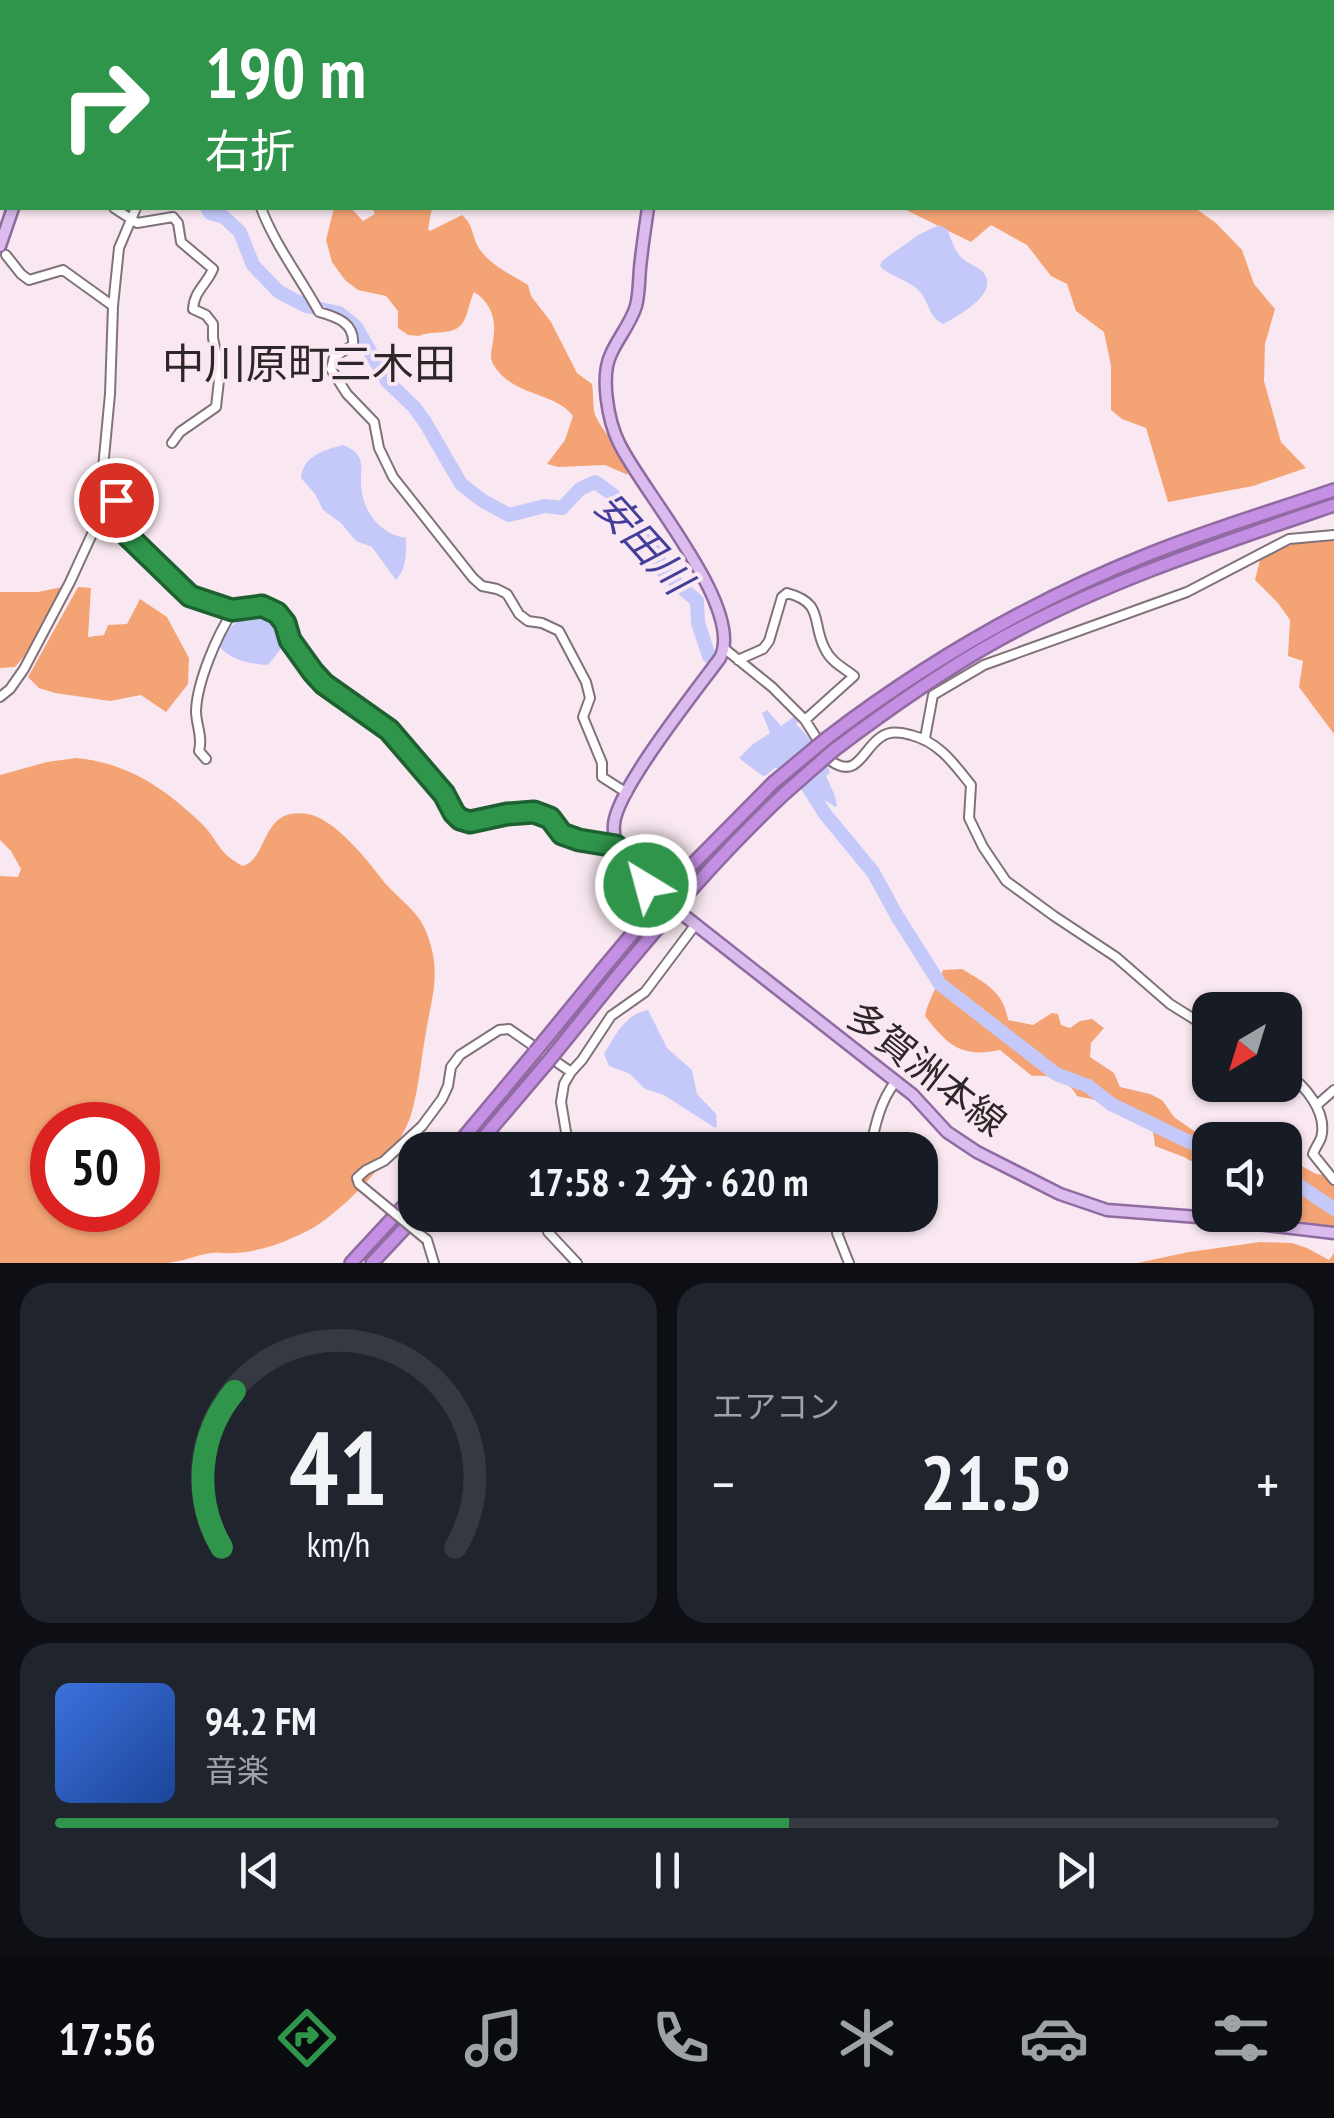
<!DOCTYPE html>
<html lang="ja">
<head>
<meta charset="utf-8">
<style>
  :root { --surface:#171b24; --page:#20242c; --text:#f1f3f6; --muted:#9ea1a6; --line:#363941; --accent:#2e954b }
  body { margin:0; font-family:"PT Sans Narrow","Noto Sans JP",sans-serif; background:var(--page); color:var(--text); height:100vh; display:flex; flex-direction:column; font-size:38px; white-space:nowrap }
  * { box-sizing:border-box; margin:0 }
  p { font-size:32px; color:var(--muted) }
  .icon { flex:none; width:55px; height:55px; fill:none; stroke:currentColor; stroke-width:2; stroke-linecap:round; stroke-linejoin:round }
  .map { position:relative; height:1263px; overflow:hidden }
  .drawer { display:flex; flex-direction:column; gap:20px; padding:20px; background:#0d0f14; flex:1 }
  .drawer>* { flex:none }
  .top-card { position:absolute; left:0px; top:0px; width:1335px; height:210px; box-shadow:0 2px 8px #0004; background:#2e954b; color:#fff; overflow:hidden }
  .needle { width:65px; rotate:218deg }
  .tools { position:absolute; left:1192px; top:992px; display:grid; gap:20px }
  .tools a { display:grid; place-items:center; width:110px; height:110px; border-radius:20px; background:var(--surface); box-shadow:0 2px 8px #0004; font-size:50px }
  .speed { position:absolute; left:30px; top:1102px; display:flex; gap:20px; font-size:50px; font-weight:700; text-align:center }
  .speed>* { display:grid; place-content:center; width:130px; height:130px; border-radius:50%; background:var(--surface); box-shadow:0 2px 8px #0004; line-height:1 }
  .speed .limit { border:15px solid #d22; background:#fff; color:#111 }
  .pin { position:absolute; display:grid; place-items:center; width:85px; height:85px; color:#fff; margin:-42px; border:5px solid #fff; border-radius:50%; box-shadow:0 2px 10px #0007 }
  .me { position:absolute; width:110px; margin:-55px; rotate:323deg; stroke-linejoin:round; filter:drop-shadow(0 0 8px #0008) }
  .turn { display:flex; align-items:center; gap:35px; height:210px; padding:0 40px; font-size:45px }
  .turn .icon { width:130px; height:130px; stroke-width:2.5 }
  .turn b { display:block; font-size:70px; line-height:85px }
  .big { font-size:75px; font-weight:700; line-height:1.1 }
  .drawer .card { flex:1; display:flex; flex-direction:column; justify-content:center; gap:15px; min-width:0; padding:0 35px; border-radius:30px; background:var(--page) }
  .drawer .dial { align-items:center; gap:0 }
  .dial svg { height:260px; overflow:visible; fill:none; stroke:var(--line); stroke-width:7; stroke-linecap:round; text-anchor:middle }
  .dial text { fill:var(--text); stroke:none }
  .song { display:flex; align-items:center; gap:30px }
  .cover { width:120px; height:120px; border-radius:15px; background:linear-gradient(135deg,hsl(220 70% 55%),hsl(220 70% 35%)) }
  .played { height:10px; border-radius:5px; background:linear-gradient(90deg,var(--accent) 60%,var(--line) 60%) }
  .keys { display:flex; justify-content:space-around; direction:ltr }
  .heat { display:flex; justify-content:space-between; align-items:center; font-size:55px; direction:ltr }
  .drawer .tiles { flex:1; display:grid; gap:20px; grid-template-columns:1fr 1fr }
  .card:last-child { grid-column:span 2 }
  .trip { position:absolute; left:398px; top:1132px; width:540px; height:100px; border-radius:30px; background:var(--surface); box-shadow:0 2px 8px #0004; font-weight:700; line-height:100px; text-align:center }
  .tabs { display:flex; height:160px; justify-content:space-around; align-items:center; background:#090b0e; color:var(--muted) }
  .tabs .icon { width:70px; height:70px }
  .tabs .on { color:var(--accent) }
  .tabs b { font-size:45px; color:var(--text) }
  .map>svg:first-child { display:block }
  .forest { fill:#f4a474; fill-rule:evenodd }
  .water { fill:#c4c9fa }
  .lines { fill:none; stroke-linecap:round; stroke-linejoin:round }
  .river { stroke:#c4c9fa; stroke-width:14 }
  .major-tunnel { stroke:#d0c1c9; stroke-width:10; stroke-dasharray:10 5; stroke-linecap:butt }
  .minor-casing { stroke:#81727a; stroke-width:12 }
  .major-casing { stroke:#906ba2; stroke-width:15 }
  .highway-casing { stroke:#906ba2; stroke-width:16 }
  .minor { stroke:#fff; stroke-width:8 }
  .major { stroke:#dcbcee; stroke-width:10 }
  .highway { stroke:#c58fe3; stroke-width:11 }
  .minor-bridge-casing { stroke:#81727a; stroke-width:12; stroke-linecap:butt }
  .highway-bridge-casing { stroke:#906ba2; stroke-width:16; stroke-linecap:butt }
  .minor-bridge { stroke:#fff; stroke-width:8 }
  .highway-bridge { stroke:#c58fe3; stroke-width:11 }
  .route-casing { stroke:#1e6131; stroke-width:25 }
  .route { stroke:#2e954b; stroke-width:18 }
  .labels { text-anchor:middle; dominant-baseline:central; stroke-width:8; stroke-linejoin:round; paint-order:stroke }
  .street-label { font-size:38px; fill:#2d272a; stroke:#f9e8f1 }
  .water-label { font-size:40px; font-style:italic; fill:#423e99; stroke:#f9e8f1 }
  .quarter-label { font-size:42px; fill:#2d272a; stroke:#f9e8f1 }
</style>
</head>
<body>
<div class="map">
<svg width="1334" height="1263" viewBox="0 0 1334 1263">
  <rect width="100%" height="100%" fill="#f9e8f1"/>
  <!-- forest -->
  <path class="forest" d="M 334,208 L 351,208 L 363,221 L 375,214 L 372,208 L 432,208 L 428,229 L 430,231 L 462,215 C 475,226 471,238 481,251 C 493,267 512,275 528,285 L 531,296 L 551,322 L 577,373 L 592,384 C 594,393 592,409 596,417 C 606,437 625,452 628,475 L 605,465 L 559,467 L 547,464 L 565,440 L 573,416 C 556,392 512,397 493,364 C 489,356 492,349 493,341 C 497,321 491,302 474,292 C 469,302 468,317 461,325 C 451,336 431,330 419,336 L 408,335 L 398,328 L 398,311 L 386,296 L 358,290 L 345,280 L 332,262 L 326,240 Z
    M 902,208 L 1195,208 L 1216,223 L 1242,250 L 1254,284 L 1275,309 L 1265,344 L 1264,381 L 1281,442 L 1306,468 L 1253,486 L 1168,502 L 1146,428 L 1122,419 L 1111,410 L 1111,366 L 1104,332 L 1076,311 L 1067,284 L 1051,276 L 1027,245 L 991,225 L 971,242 Z
    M 1334,538 L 1334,734 L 1299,687 L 1303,661 L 1288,656 L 1290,620 L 1278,603 L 1255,580 L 1260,560 C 1287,543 1303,541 1334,538 Z
    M 62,587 L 26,654 L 15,667 L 0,668 L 0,592 L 38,592 Z
    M 78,587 L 91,588 L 88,637 L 104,635 L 108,625 L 127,624 L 140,599 L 167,617 L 189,658 L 188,684 L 166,712 L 141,695 L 110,701 L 55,693 L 39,688 L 28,677 Z
    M 76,758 C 127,763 163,787 200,822 C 219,840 216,852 243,866 C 270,857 260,806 308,814 C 333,818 366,858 381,878 C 394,896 416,908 425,929 C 442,969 433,992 426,1032 C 421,1059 419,1088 411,1115 C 399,1153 347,1207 313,1228 C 289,1241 261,1252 234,1253 C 227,1254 219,1252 211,1253 C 196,1255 182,1262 167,1263 C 112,1263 55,1263 0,1263 L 0,876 L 18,877 L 21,869 L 11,851 L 0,840 L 0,775 L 47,762 ZM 52,1125 L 138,1125 L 138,1210 L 52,1210 Z
    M 962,969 C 985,983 1004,992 1008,1020 L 1033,1025 L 1052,1013 L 1058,1014 L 1061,1025 L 1070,1028 L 1080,1021 L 1092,1019 L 1104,1028 L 1091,1043 L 1090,1057 L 1114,1073 L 1120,1087 L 1150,1094 L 1162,1100 L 1174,1117 L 1210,1142 L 1210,1172 L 1184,1157 L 1155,1146 C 1154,1138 1154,1129 1148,1122 C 1137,1107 1095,1100 1077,1096 C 1067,1078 1051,1075 1032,1076 L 1000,1050 C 962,1058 948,1046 925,1016 C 928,1000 938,986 943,970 Z
    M 1300,1165 L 1316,1174 L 1323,1175 L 1334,1185 L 1334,1227 L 1282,1218 L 1276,1215 L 1285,1215 L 1285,1170 Z
    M 1260,1242 L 1292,1243 L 1307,1248 L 1329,1260 L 1334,1253 L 1334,1263 L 1137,1263 L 1189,1252 Z"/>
  <!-- water -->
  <path class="water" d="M 939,225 L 947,229 C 951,238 954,251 962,258 C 968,264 977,266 983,272 C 1001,293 958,316 943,324 C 928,316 930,304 920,292 C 909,279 891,278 880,266 L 882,261 L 918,235 Z
    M 343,445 C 349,448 353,449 357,454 C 363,462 361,469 361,478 C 360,507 376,533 406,538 C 406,553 407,568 396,580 L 372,547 L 356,541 L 341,523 L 323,510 L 315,494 L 301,478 C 303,456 324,450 343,445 Z
    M 259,614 C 279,616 281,622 288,640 L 268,665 C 250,664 230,660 219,646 C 230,625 237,618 259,614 Z
    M 767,710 L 781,726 L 794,717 L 798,722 L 796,724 C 810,739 824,753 830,773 L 826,776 L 835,796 L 837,806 L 835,807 L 780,769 L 775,768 L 765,776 L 761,775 L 739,758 L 752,745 L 770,733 L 762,713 Z
    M 648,1010 L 667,1048 L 692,1070 L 697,1094 L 716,1114 L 717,1126 L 715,1128 L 664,1095 L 645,1089 L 630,1074 L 609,1066 L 604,1054 C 615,1036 625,1014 648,1010 Z"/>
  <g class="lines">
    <!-- river -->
    <path class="river" d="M 265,2 L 266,0
      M 207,208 L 210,213 L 224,217 L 240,232 L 253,265 L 279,292 L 306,306 L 339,313 L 356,327 L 387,381 L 414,407 L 425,422 L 461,484 L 483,501 L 509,515 L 545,506 L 562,508 L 580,489 L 595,482 L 612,494 L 630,512 L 658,556 L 663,571 L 697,601 L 698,623 L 709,656
      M 802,777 L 825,814 L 873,872 L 897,916 L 940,984 L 1056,1074 L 1088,1086 L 1111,1104 L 1185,1140 L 1210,1150
      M 1285,1176 L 1334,1209"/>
    <!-- major-tunnel -->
    <path class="major-tunnel" d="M 646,885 L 686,917"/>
    <defs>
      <path id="minor" d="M 112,0 L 113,2
        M 820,0 L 822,2
        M 224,2 L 225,0
        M 674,2 L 677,0
        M 0,139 L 2,138
        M 114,208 L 137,223 L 173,217 L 178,223 L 181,242 L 213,269 C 207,284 194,291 193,309 L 206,315 L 213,324 L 213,338 L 220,371 L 216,407 L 180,432 L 172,443
        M 261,208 C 275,245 300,277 319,312 C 337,317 355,323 353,345 L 334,357 L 331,369 L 347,394 L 374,422 L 379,448 L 393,477 L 473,578 L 482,586 L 497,589 L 507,594 L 519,614 L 528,621 L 542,623 L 559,631 L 586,682 L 590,698 L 583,717 L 602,763 L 602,777 L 627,793
        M 6,255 L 21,274 L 29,280 L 63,270 L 113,306
        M 104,469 L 115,480 L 116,507 L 120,523 L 128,536 L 165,574 L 190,596 L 201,601 L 233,611 L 262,606 L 277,613 L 285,623 L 290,639 L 313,672 L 324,684 L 354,706 L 389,729 L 445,794 L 454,813 L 460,819 L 470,822 L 507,814 L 534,812 L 550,819 L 562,834 L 579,840 L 617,846
        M 725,649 L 772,687 L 805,720 L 831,761 C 858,780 863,748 881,737 C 890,730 901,732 911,735 C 939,742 954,764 971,785 L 969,818 L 983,847 L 1006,881 L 1054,916 L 1116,957 L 1170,1004 L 1210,1029
        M 738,660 L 763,649 L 769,641 L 782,597 L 787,593 C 825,603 811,623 825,649 C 831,662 844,668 854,676 L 805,720
        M 0,697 L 10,689 L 24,669 L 70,582 L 98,521 L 110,394 L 113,306 L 119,248 L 136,208
        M 925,738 L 933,695 L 984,665 L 1187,592 L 1289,539 L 1334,535
        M 206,759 L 199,751 C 203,736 196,725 196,711 C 197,682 217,635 233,611
        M 1285,1073 C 1305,1084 1328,1113 1321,1138 C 1319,1143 1315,1148 1313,1154 L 1334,1180
        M 1317,1105 L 1334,1090
        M 569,1150 L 561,1102 L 564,1084 L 571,1072 L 582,1060 L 611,1016 L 645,992 L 696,924
        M 870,1150 C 875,1126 880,1101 896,1081
        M 359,1184 L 357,1178 L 366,1170 L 384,1161 L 422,1126 L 442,1099 L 448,1086 L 451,1067 L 460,1055 L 499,1030 L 509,1029 L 571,1072
        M 550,1215 L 548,1232 L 577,1263
        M 427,1240 L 434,1263
        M 849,1263 L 837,1233 L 850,1215"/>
      <path id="major" d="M 602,0 L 603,2
        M 88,2 L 89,0
        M 0,246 L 13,208
        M 646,885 C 626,869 612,852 614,824 C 617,789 696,691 720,658 C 746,609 641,490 619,443 C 608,421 600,376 611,354 C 618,338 631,323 636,306 C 639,295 639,280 640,268 C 642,248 645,228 648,208
        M 686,917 L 913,1095 L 947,1132 L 977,1152 L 1060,1194 L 1107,1210 L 1198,1217 L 1334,1233"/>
      <path id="highway" d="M 827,738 C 929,660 1033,600 1152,553 C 1212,529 1273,511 1334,490
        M 834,750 C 887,710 942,671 1000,639 C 1106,581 1220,544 1334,505
        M 602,970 L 679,878 L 773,783
        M 614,980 C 668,915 723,851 785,793
        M 453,1150 L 535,1052
        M 473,1150 L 547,1063
        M 351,1263 L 415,1194
        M 372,1263 L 417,1215"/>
    </defs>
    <!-- minor casing -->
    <use href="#minor" class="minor-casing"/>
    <!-- major casing -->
    <use href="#major" class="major-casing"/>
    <!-- highway casing -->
    <use href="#highway" class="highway-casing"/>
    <!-- minor -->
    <use href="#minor" class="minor"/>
    <!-- major -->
    <use href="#major" class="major"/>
    <!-- highway -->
    <use href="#highway" class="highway"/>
    <defs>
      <path id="minor-bridge" d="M 359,1184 L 427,1240"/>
      <path id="highway-bridge" d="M 773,783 L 827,738
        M 785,793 L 834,750
        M 535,1052 L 602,970
        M 547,1063 L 614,980"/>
    </defs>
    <!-- minor-bridge casing -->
    <use href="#minor-bridge" class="minor-bridge-casing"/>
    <!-- highway-bridge casing -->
    <use href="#highway-bridge" class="highway-bridge-casing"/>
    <!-- minor-bridge -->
    <use href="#minor-bridge" class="minor-bridge"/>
    <!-- highway-bridge -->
    <use href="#highway-bridge" class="highway-bridge"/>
  </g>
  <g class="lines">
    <defs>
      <path id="route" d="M 116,500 L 120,523 L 128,536 L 190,596 L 232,610 L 262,606 L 277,613 L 285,623 L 290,640 L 313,672 L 324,684 L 389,730 L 444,794 L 454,813 L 460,819 L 470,822 L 507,814 L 534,812 L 550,818 L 562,834 L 579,840 L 616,846 L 627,869 L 646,885"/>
    </defs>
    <!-- route casing -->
    <use href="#route" class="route-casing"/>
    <!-- route -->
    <use href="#route" class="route"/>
  </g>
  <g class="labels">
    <!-- street labels -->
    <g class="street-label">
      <text transform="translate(927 1068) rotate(38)">多賀洲本線</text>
    </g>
    <!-- water labels -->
    <g class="water-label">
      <text transform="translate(644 542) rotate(48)">安田川</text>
    </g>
    <!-- quarter labels -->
    <g class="quarter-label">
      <text x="309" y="363">中川原町三木田</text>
    </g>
  </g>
</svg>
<div class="tools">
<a><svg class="needle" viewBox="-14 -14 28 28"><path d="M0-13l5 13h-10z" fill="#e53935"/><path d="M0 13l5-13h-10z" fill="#9ea1a6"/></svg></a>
<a><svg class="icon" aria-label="sound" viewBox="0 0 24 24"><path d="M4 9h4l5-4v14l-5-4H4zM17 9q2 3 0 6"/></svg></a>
</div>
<div class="speed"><div class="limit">50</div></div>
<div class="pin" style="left:116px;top:500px;background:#d93025"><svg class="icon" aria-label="arrive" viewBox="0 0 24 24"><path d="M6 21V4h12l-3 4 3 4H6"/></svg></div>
<svg class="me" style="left:646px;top:885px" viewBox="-20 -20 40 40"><circle r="17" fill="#2e954b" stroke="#fff" stroke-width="3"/><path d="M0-11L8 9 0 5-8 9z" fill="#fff"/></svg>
<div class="trip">17:58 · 2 分 · 620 m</div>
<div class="top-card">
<div class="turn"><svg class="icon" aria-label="right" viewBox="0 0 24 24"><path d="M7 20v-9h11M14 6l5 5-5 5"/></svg><div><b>190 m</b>右折</div></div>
</div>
</div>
<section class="drawer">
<div class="tiles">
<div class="card dial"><svg viewBox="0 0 100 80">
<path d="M14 69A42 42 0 1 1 86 69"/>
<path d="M14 69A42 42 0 0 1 18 21" stroke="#2e954b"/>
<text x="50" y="56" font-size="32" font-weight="700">41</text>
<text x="50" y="72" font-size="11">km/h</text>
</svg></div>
<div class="card"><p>エアコン</p>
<div class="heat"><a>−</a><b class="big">21.5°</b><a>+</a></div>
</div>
<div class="card">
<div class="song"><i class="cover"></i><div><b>94.2 FM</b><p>音楽</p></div></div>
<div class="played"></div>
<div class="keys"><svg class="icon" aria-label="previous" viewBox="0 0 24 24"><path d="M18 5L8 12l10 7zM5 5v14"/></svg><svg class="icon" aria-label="pause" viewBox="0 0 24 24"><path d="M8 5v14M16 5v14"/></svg><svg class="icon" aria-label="next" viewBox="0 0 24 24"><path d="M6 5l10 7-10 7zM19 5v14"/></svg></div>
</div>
</div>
</section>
<nav class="tabs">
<b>17:56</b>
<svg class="icon on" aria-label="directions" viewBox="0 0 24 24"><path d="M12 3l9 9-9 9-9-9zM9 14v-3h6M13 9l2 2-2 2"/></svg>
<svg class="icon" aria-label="music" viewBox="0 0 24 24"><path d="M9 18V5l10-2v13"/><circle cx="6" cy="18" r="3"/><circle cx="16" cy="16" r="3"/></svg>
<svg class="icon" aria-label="phone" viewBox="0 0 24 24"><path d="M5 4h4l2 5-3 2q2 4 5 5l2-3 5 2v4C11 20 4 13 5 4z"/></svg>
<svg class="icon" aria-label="climate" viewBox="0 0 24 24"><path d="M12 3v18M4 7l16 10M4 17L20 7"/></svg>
<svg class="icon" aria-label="car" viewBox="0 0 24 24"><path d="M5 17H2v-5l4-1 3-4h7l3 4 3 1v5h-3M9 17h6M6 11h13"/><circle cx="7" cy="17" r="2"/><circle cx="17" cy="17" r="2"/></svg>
<svg class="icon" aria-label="filters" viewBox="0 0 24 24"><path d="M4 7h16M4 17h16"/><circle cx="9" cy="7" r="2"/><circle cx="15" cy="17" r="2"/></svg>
</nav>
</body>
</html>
